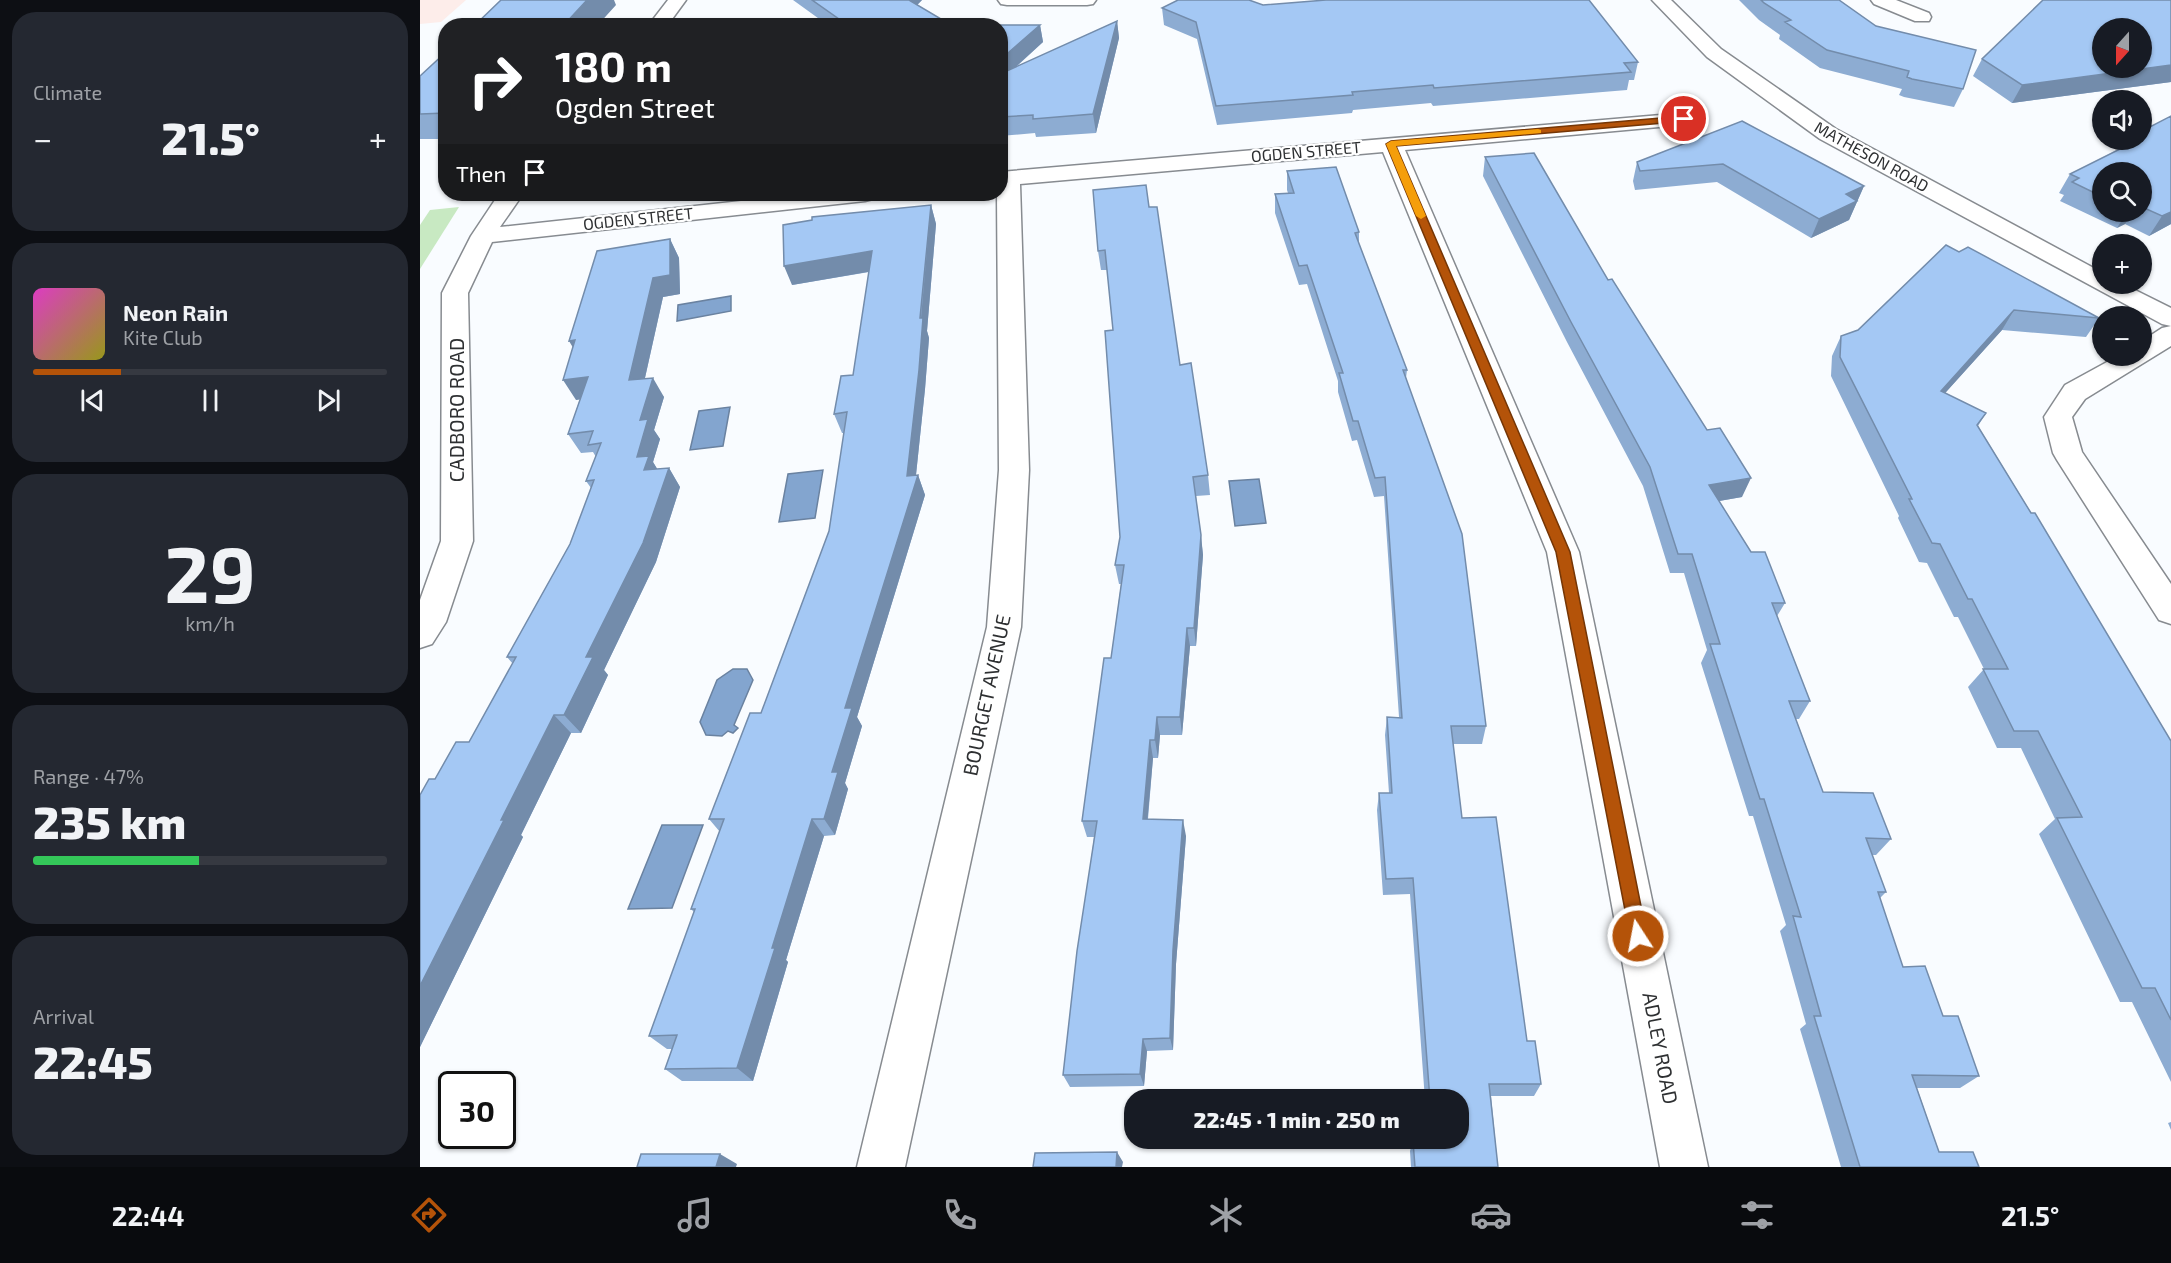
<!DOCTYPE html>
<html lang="en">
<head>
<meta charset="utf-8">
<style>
  :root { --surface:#171b24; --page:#242831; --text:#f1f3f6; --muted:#9ea1a6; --line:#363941; --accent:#b45309 }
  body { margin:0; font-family:"Exo 2",sans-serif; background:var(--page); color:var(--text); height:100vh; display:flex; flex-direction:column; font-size:22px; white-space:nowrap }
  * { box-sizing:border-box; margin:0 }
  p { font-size:20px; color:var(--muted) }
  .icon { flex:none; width:33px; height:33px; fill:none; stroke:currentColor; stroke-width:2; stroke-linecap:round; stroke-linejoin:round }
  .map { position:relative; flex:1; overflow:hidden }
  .details { display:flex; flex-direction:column; gap:12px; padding:12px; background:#0d0f14; width:420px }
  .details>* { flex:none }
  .banner { position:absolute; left:18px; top:18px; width:570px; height:183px; border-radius:24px; box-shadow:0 2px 4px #0004; background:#202124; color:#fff; overflow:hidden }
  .needle { width:39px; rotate:201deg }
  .buttons { position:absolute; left:1672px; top:18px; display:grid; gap:12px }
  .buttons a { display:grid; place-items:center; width:60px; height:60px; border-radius:50%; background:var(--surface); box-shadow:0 2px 4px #0004; font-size:30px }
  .speed { position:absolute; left:18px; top:1071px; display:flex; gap:12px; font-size:30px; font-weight:700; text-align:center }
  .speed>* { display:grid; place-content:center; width:78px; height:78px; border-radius:50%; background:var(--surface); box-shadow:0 2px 4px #0004; line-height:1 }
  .speed .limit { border:3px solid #111; border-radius:9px; background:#fff; color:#111 }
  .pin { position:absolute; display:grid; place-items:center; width:51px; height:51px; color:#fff; margin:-26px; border:3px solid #fff; border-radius:50%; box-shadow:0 2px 6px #0007 }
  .me { position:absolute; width:66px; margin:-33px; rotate:349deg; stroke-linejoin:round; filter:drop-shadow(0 0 4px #0008) }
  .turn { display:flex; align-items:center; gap:21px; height:126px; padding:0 18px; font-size:27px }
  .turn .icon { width:78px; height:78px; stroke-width:2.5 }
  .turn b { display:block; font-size:42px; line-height:51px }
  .then { display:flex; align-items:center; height:57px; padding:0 18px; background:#0003; gap:12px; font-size:22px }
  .big { font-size:45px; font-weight:800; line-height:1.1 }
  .details .tile { flex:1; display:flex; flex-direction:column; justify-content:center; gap:9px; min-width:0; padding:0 21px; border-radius:24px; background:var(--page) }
  .details .dial { align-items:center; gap:0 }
  .dial b { font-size:78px; line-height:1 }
  .song { display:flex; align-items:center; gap:18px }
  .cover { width:72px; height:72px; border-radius:9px; background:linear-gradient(135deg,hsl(310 70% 55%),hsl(60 70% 35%)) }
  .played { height:6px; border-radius:3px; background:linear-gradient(90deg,var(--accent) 25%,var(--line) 25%) }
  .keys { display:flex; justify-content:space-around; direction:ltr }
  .heat { display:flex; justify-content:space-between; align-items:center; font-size:33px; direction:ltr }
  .charge { height:9px; border-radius:4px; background:linear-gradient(90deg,#34c759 47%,var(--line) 0) }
  .trip { position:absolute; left:704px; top:1089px; width:345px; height:60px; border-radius:24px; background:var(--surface); box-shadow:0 2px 4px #0004; font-weight:800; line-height:60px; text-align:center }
  .menu { display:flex; height:96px; justify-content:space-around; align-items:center; background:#090b0e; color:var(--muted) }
  .menu .icon { width:42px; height:42px }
  .menu .current { color:var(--accent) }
  .menu b { font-size:27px; color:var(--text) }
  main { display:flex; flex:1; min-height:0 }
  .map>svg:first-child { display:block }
  .commercial { fill:#fdedea }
  .green { fill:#c8e9c2 }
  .water { fill:#83a5cf; stroke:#6a82a0; stroke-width:1.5 }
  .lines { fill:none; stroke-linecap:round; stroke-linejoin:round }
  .minor-casing { stroke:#878b90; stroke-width:3 }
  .tertiary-casing { stroke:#878b90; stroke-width:3 }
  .minor { fill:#fff; fill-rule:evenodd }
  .tertiary { fill:#fff; fill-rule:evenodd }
  .wall { fill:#8dacd2; fill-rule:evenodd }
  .shaded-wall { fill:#738cab }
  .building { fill:#a4c8f4; stroke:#738cab; stroke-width:1.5; fill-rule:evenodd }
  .route { fill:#b45309; stroke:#753606; stroke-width:1.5 }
  .slow { fill:#f59e0b }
  .labels { text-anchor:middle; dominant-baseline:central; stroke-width:4.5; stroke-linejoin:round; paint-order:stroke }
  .far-street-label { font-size:16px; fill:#2e3032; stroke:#fff }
  .street-label { font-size:20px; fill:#2e3032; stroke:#fff }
</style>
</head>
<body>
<main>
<section class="details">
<div class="tile"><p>Climate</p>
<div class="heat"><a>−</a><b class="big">21.5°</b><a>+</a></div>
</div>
<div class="tile">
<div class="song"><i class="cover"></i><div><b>Neon Rain</b><p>Kite Club</p></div></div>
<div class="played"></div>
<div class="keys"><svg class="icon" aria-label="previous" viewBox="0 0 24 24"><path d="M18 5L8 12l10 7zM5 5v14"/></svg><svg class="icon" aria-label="pause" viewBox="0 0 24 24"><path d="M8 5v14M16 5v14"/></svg><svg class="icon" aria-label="next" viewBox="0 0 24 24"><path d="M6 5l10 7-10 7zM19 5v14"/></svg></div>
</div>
<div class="tile dial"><b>29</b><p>km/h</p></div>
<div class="tile"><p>Range · 47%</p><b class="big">235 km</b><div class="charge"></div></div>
<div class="tile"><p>Arrival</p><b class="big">22:45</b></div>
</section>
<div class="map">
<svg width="1751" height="1167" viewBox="0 0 1751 1167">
  <rect width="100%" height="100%" fill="#f9fcff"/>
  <!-- commercial -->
  <path class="commercial" d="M 0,0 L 46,0 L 21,22 L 0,24 Z"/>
  <!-- green -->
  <path class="green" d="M 39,207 L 0,269 L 0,225 L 10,210 Z"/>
  <!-- water -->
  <path class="water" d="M 311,296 L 311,311 L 257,321 L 258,305 Z
    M 310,407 L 303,446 L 270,450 L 279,411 Z
    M 403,470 L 395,518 L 359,522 L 368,474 Z
    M 839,479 L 846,523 L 815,526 L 809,481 Z
    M 313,669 L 327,669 L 333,680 L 314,725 L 318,728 L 313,733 L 308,731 L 302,736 L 286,735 L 280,722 L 297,680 Z
    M 242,825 L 283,825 L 252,908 L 208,909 Z"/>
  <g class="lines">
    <defs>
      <path id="minor" d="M 248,0 L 266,0 L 247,26 L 228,26 Z
        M 578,0 L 676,0 L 673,4 L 667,5 L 587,5 L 581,4 Z
        M 1451,0 L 1476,0 L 1509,13 L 1511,17 L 1509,21 L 1495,21 L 1454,4 Z
        M 1264,113 L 1272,114 L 1275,119 L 1272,124 L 985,150 L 1159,552 L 1288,1167 L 1240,1167 L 1127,552 L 963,152 L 600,184 L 609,470 L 601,627 L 485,1167 L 437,1167 L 567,627 L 579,470 L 577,194 L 580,194 L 580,172 Z
        M 79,194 L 103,194 L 80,227 L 386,194 L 457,194 L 453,199 L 445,201 L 72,242 L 48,293 L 53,541 L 26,622 L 12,644 L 0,648 L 0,600 L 21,541 L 22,293 L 51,236 Z
        M 1751,326 L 1751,346 L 1665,399 L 1652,417 L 1662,452 L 1751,584 L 1751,624 L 1739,620 L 1637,460 L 1633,453 L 1624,417 L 1645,385 L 1698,356 L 1722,356 L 1722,341 L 1742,328 Z"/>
      <path id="tertiary" d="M 1232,0 L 1251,0 L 1301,49 L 1416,129 L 1683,273 L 1683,284 L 1703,284 L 1751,308 L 1751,326 L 1742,324 L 1400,139 L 1287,57 Z"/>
    </defs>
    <!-- minor casing -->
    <use href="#minor" class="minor-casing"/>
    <!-- tertiary casing -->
    <use href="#tertiary" class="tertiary-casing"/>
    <!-- minor -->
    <use href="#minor" class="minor"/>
    <!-- tertiary -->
    <use href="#tertiary" class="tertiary"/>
  </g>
  <!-- wall -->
  <path class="wall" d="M 373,0 L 502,0 L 497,5 L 531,25 L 620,25 L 623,42 L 596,67 L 697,21 L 699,38 L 676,133 L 616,137 L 615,133 L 580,136 L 580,26 L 409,26 Z
    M 1319,0 L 1419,0 L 1543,89 L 1534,107 L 1484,97 L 1479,95 L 1482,89 L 1400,68 L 1359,39 L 1360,35 L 1339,20 Z
    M 1751,0 L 1751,82 L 1592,103 L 1553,76 L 1562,59 Z
    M 843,5 L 1218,62 L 1214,80 L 1209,80 L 1207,90 L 1013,106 L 1011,103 L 933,110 L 932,113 L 797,125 L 777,39 L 744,25 L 742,8 Z
    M 26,52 L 26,139 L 0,139 L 0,76 Z
    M 1322,121 L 1444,186 L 1429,220 L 1391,238 L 1297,182 L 1215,190 L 1213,181 L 1217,162 Z
    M 1710,140 L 1722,140 L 1751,224 L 1729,236 L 1705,224 L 1697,228 L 1640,201 L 1644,195 L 1639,193 L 1650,174 L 1707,145 ZM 1683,172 L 1722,172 L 1722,212 L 1683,212 Z
    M 1065,157 L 1188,280 L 1322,497 L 1299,501 L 1331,552 L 1365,603 L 1357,616 L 1390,701 L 1379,719 L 1376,719 L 1403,792 L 1471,839 L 1456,855 L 1452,855 L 1466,892 L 1460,898 L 1483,967 L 1523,1016 L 1559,1076 L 1540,1088 L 1497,1088 L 1519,1152 L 1559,1167 L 1421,1167 L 1380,1029 L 1386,1024 L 1360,931 L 1366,925 L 1333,816 L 1329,816 L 1281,663 L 1287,650 L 1264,573 L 1250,573 L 1223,486 L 1147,342 L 1063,176 Z
    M 867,171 L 939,232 L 939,244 L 987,370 L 986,378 L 1066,726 L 1062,744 L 1033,744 L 1042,818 L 1107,1041 L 1121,1084 L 1114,1096 L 1071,1096 L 1078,1167 L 991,1167 L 990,1151 L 993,1141 L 1008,1140 L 1008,1138 L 1038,1138 L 1038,1100 L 1005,1100 L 990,894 L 963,895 L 957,810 L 959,793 L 969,793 L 965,735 L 967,717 L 979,717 L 964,496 L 954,497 L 937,440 L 932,441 L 918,392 L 918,381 L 887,284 L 879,285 L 855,213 L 855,194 L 868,193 L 867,190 Z
    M 511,205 L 516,224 L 507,331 L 509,338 L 505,389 L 496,475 L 498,475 L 505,495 L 437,717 L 442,726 L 425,783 L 428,789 L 415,835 L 404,836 L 366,960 L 368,962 L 333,1081 L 262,1081 L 245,1069 L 252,1049 L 247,1049 L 229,1036 L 274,912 L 271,909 L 300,832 L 289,819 L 341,713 L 409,531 L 424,433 L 422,433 L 414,414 L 433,375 L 449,272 L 372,285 Z
    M 729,207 L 760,365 L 788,475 L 790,495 L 776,496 L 783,555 L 776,646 L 770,646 L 762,735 L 740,735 L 738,758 L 733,758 L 728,819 L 766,836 L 756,964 L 753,1050 L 727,1051 L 724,1086 L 650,1087 L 643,1075 L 674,837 L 667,837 L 662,821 L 691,658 L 701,584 L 699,584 L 695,565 L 700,537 L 693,330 L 687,270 L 681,270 L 678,251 Z
    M 250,239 L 259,258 L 260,294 L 243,297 L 225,378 L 244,397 L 234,430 L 240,439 L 233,462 L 237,469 L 249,468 L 260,487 L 236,562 L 184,670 L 188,675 L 161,733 L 151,733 L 101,835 L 103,837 L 0,1047 L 0,795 L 49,742 L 93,664 L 87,657 L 150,544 L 171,488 L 166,481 L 176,457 L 173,452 L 161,453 L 148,434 L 160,399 L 156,400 Z
    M 1539,252 L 1679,318 L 1666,337 L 1582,330 L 1525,393 L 1566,413 L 1558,426 L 1751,741 L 1751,1082 L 1712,1002 L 1700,1002 L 1619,834 L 1635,819 L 1601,748 L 1577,748 L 1548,687 L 1564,669 L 1538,617 L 1534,617 L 1507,563 L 1499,562 L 1478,518 L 1479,516 L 1411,376 L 1412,356 L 1421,336 L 1438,330 Z
    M 1751,1122 L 1751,1130 L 1748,1123 Z"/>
  <!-- shaded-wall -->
  <path class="shaded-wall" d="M 167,0 L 194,0 L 196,5 L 177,26 L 143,26 Z
    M 484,0 L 502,0 L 488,14 Z
    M 697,21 L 699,38 L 676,133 L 673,114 Z
    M 620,25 L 623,42 L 580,81 L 580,60 Z
    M 1751,65 L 1751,82 L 1592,103 L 1602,85 Z
    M 1444,186 L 1429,220 L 1391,238 L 1399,219 L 1426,194 Z
    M 511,205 L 516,224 L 507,331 L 509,338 L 505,389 L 495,484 L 498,475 L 505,495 L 437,717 L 442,726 L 425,783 L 428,789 L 415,835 L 404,819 L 425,708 L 487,476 Z
    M 1707,212 L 1713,212 L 1705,224 L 1697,228 Z
    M 1751,212 L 1751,224 L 1729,236 L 1742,216 Z
    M 250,239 L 259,258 L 260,294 L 243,297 L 220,400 L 209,380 L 233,278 Z
    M 452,251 L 459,270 L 372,285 L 364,266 Z
    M 1594,310 L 1582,330 L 1509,411 L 1521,391 Z
    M 155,340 L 161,361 L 149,341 Z
    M 168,377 L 180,396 L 156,400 L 143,380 Z
    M 233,378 L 244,397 L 234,430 L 240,439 L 233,462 L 241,475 L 236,489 L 217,457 L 220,420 Z
    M 249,468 L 260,487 L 236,562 L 184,670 L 188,675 L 161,733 L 144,715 L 166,657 Z
    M 1331,478 L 1322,497 L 1282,504 L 1289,485 Z
    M 781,535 L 783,555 L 776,646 L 774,628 Z
    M 767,628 L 770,646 L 762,735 L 760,717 Z
    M 134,715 L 151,733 L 101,835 L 103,837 L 0,1047 L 0,986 L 81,820 Z
    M 737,717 L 740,735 L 738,758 L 735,740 Z
    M 730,740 L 733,758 L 726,836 L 723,819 Z
    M 392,819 L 404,836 L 366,960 L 368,962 L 333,1081 L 317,1068 L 352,948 Z
    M 763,820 L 766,836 L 756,964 L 753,1050 L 750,1038 L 753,950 Z
    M 723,1039 L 727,1051 L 724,1086 L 720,1074 Z
    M 697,1152 L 703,1162 L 702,1167 L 696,1167 Z
    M 300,1154 L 317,1164 L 316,1167 L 296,1167 Z"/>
  <!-- building -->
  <path class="building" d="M 81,0 L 167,0 L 143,26 L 54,26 Z
    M 392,0 L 489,0 L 531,25 L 620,25 L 580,60 L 580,26 L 429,26 Z
    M 758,0 L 829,0 L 843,5 L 906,0 L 1169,0 L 1218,62 L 1204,63 L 1211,72 L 1014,88 L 1013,85 L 932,92 L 933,95 L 796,106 L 776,22 L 742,8 Z
    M 1341,0 L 1419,0 L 1456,26 L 1556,50 L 1543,89 L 1492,79 L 1487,77 L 1489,71 L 1407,50 L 1365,22 L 1371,20 L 1344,3 Z
    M 1623,0 L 1751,0 L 1751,65 L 1602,85 L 1562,59 ZM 1683,28 L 1722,28 L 1722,68 L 1683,68 Z
    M 697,21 L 673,114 L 613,119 L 613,115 L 580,117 L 580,74 Z
    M 26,52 L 26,113 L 0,114 L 0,76 Z
    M 1751,116 L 1751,212 L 1742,216 L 1722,207 L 1722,172 L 1683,172 L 1683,197 L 1652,182 L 1659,178 L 1650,174 L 1718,140 L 1722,140 L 1722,131 Z
    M 1322,121 L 1444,186 L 1426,194 L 1437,201 L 1399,219 L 1303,164 L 1220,171 L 1217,162 Z
    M 1114,153 L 1188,280 L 1192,279 L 1287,430 L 1300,428 L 1331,478 L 1289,485 L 1331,552 L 1345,552 L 1365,603 L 1352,603 L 1390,701 L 1369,701 L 1403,792 L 1453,793 L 1471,839 L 1446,838 L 1466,892 L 1458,892 L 1483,967 L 1505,966 L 1523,1016 L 1538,1016 L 1559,1076 L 1492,1075 L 1519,1152 L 1553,1152 L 1559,1167 L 1440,1167 L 1394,1016 L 1401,1016 L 1373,916 L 1381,917 L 1344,799 L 1340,799 L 1290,644 L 1300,644 L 1272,554 L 1258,554 L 1230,467 L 1151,322 L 1065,157 Z
    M 916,167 L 939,232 L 935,233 L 987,370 L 983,370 L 1042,534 L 1066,726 L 1031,726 L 1042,818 L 1076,817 L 1107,1041 L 1115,1041 L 1121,1084 L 1069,1084 L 1078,1167 L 995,1167 L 993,1141 L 1013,1140 L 1013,1138 L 1038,1138 L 1038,1100 L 1010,1100 L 993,878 L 966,879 L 959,793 L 972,793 L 967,717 L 982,718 L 965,477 L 955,478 L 938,421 L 933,421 L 919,373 L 923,373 L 887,265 L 879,266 L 855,194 L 874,193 L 867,171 Z
    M 726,185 L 729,207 L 737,207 L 760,365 L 771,363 L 788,475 L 773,477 L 781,535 L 774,628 L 767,628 L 760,717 L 737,717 L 735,740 L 730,740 L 723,819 L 763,820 L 753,950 L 750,1038 L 723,1039 L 720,1074 L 643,1075 L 657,951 L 677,821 L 662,821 L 684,658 L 691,658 L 704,565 L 695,565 L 700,537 L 685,331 L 693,330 L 685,250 L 678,251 L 673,190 Z
    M 511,205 L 500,318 L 503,318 L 499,370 L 487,476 L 498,475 L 425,708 L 432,708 L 412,772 L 418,772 L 404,819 L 392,819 L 352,948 L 355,948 L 317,1068 L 245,1069 L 257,1035 L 229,1036 L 275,909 L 271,909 L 304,819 L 289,819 L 330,713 L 341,713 L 409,531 L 427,412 L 414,414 L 421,376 L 433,375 L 452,251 L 364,266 L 363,225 L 392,220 L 392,217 Z
    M 250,239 L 250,275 L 233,278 L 209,380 L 233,378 L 220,420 L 228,419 L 217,457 L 229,456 L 224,470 L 249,468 L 223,543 L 166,657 L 173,657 L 144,715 L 134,715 L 81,820 L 84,820 L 0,986 L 0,795 L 9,779 L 15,779 L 36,742 L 49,742 L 96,657 L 87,657 L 150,544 L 174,480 L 166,481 L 181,443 L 168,445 L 173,431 L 148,434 L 168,377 L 143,380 L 155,340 L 149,341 L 177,251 Z
    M 1526,245 L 1539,252 L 1548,247 L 1679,318 L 1594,310 L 1521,391 L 1566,413 L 1557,425 L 1611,513 L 1615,513 L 1751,741 L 1751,1020 L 1735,988 L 1722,988 L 1637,818 L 1662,817 L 1618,731 L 1594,731 L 1563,669 L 1588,669 L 1552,599 L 1548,599 L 1520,544 L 1512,543 L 1489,499 L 1492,499 L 1420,357 L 1421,336 L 1438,330 Z
    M 697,1152 L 696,1167 L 613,1167 L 615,1153 Z
    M 221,1154 L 300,1154 L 296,1167 L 217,1167 Z"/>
  <!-- route -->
  <path class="route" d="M 1264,116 L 1267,117 L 1267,121 L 976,146 L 1150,552 L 1227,936 L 1225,942 L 1218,944 L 1212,942 L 1210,936 L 1136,552 L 966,144 L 971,141 Z"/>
  <!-- slow -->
  <path class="slow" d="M 1118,129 L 1121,130 L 1121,133 L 976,146 L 1006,216 L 1001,219 L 996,216 L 966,144 L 971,141 Z"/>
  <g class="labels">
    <!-- far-street labels -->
    <g class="far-street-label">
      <text transform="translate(886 151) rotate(-5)">OGDEN STREET</text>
      <text transform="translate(1452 156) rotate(29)">MATHESON ROAD</text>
      <text transform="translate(218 218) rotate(-6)">OGDEN STREET</text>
    </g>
    <!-- street labels -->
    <g class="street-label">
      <text transform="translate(36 410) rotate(-90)">CADBORO ROAD</text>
      <text transform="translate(566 695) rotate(-78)">BOURGET AVENUE</text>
      <text transform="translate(1241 1048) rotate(79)">ADLEY ROAD</text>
    </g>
  </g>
</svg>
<div class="buttons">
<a><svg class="needle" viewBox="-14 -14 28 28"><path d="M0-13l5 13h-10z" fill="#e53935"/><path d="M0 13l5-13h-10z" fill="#9ea1a6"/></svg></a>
<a><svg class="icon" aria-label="sound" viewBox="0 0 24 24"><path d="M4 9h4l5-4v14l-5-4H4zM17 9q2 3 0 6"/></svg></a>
<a><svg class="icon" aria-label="search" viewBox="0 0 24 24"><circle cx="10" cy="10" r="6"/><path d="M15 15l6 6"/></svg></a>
<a>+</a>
<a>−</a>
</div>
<div class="speed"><div class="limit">30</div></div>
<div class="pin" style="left:1264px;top:119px;background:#d93025"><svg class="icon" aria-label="arrive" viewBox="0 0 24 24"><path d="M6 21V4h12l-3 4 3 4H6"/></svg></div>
<svg class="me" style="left:1218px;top:936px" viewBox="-20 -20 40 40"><circle r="17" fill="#b45309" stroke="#fff" stroke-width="3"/><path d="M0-11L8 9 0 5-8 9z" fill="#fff"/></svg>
<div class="trip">22:45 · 1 min · 250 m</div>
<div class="banner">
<div class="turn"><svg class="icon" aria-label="right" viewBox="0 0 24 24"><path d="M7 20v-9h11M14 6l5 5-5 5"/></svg><div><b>180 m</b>Ogden Street</div></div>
<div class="then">Then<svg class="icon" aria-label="arrive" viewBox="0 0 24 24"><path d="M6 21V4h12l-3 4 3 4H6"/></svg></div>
</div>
</div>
</main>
<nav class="menu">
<b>22:44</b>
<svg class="icon current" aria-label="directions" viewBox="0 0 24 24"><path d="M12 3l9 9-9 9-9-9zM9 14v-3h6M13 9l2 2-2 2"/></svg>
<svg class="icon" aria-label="music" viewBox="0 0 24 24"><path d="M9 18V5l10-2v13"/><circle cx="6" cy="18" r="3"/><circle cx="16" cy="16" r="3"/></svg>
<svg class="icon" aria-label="phone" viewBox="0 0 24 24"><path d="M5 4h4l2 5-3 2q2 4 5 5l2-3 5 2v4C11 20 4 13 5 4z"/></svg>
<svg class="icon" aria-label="climate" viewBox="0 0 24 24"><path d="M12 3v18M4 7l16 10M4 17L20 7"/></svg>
<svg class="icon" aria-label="car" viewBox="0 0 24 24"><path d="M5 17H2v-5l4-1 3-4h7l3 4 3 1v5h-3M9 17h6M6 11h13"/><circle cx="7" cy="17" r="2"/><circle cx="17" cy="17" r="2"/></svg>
<svg class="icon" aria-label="filters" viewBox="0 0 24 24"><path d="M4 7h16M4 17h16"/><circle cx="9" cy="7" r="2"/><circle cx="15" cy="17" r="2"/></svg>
<b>21.5°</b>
</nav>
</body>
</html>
